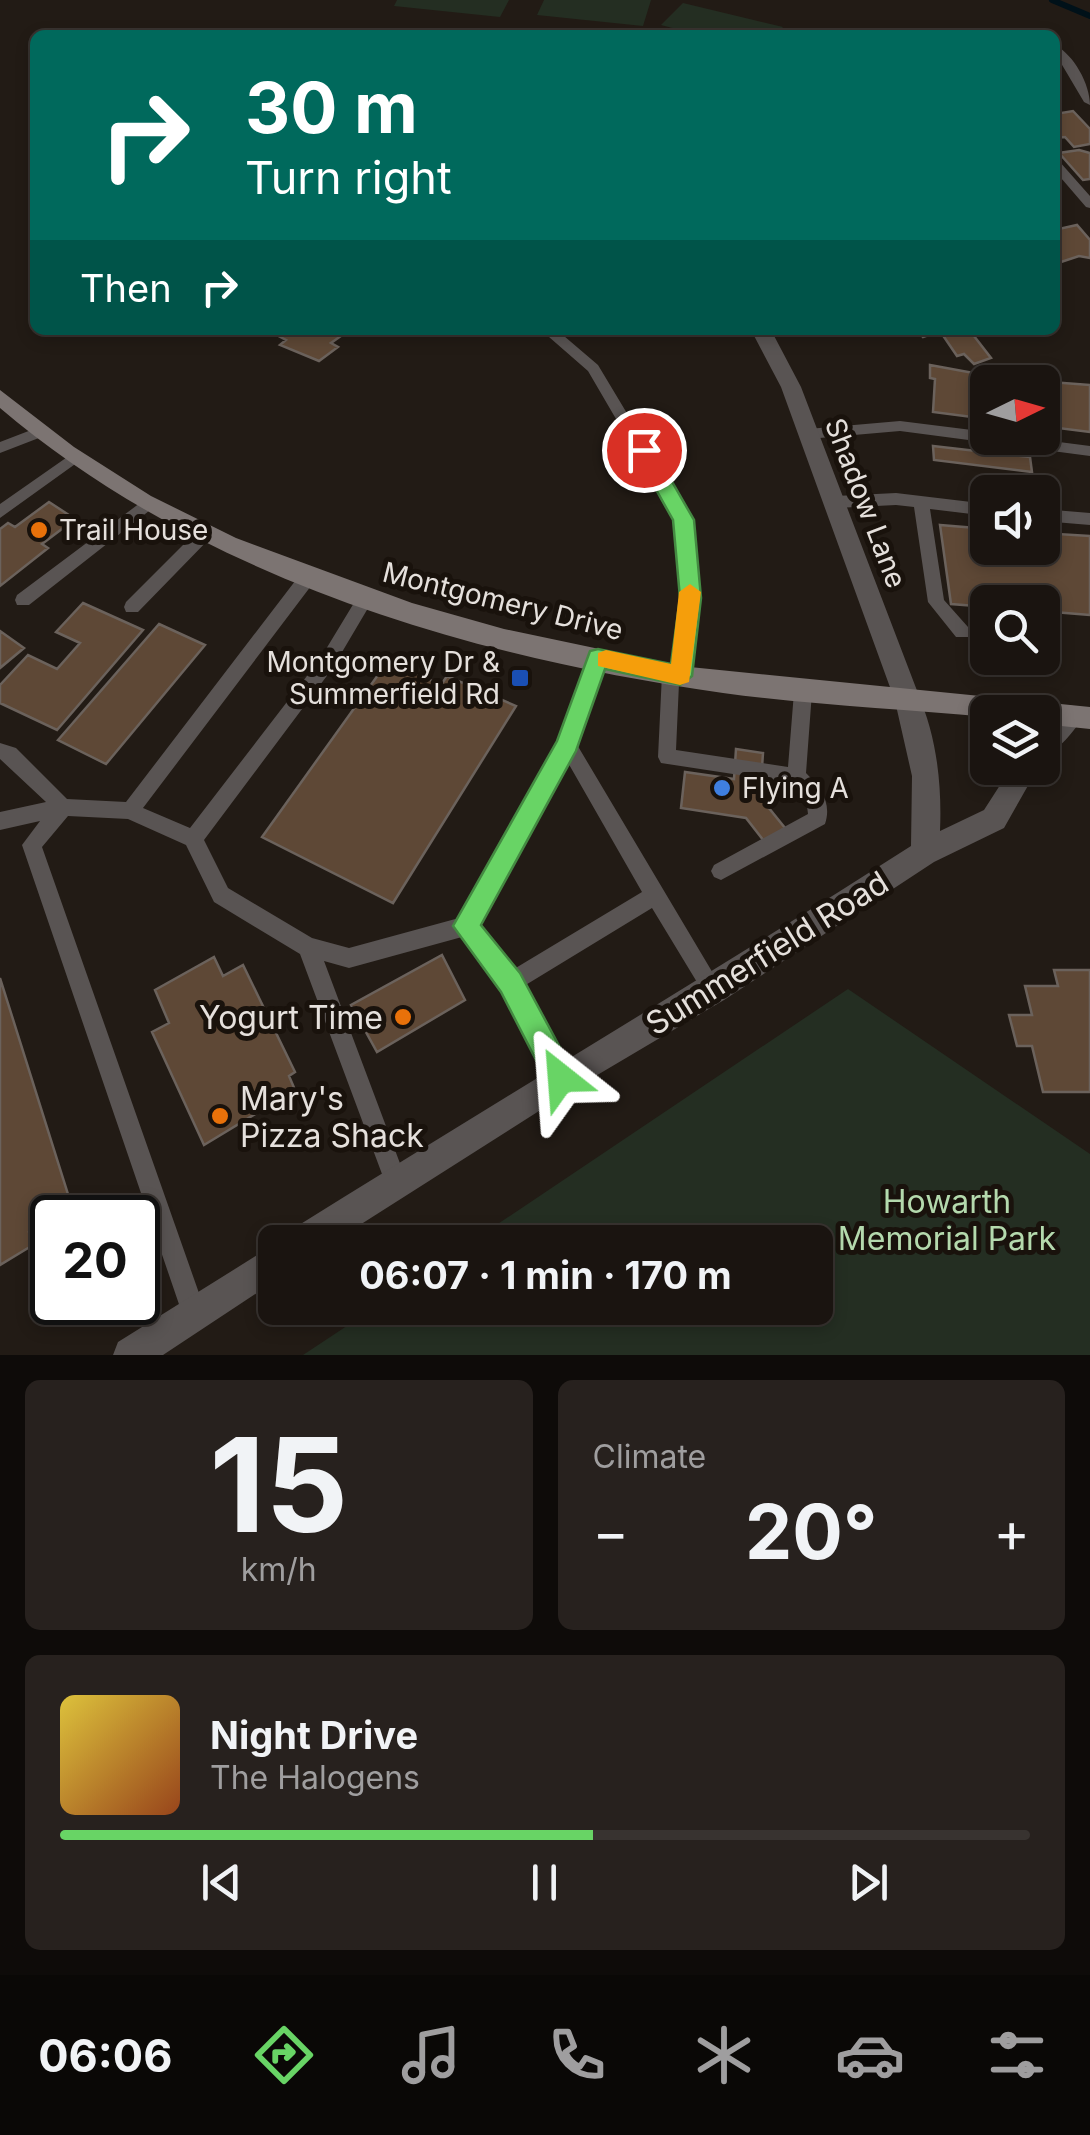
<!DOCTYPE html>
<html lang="en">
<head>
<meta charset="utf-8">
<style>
  :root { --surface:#1a1410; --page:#27211e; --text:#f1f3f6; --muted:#9f9e9f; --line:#383330; --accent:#68d465 }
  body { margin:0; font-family:Inter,sans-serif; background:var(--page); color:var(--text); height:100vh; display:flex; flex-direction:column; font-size:38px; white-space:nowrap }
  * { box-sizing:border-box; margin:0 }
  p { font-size:32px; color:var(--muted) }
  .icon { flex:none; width:55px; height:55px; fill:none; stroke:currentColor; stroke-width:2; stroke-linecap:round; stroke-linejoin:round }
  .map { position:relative; height:1355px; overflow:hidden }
  .panel { display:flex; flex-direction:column; gap:25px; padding:25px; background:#0e0b09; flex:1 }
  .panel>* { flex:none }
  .top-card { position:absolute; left:30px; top:30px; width:1030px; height:305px; border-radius:15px; box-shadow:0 5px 15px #0003,0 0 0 2px var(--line); background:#00695c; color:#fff; overflow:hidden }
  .needle { width:65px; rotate:85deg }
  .tools { position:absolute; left:970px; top:365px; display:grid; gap:20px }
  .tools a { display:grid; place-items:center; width:90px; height:90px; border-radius:15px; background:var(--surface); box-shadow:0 5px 15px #0003,0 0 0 2px var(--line); font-size:50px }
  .speed { position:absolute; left:30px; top:1195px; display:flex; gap:20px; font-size:50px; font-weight:700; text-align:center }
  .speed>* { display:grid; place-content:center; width:130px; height:130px; border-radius:50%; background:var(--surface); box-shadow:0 5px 15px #0003,0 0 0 2px var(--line); line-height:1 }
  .speed .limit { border:5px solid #111; border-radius:15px; background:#fff; color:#111 }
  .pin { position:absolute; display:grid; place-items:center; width:85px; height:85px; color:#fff; margin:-42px; border:5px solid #fff; border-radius:50%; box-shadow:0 2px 10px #0007 }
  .me { position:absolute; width:110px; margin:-55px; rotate:332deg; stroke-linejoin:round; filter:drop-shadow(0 0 8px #0008) }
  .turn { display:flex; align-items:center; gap:35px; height:210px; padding:0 50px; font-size:45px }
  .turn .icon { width:130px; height:130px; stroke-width:2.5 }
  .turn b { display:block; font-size:70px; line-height:85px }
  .then { display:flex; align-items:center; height:95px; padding:0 50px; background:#0003; gap:20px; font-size:38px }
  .big { font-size:75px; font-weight:700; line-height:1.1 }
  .panel .widget { flex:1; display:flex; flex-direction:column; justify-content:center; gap:15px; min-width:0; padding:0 35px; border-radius:15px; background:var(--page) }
  .panel .dial { align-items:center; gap:0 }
  .dial b { font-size:130px; line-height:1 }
  .song { display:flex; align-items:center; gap:30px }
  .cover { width:120px; height:120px; border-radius:15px; background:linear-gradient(135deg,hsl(50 70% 55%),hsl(20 70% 35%)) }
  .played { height:10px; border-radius:5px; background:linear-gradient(90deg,var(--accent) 55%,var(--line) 55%) }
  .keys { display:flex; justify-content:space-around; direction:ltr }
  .heat { display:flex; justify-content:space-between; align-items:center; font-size:55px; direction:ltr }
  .panel .tiles { flex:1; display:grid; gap:25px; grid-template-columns:1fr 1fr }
  .widget:last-child { grid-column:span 2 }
  .trip { position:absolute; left:258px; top:1225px; width:575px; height:100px; border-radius:15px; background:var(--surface); box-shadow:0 5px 15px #0003,0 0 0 2px var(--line); font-weight:700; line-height:100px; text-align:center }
  .tab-bar { display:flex; height:160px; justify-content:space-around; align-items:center; background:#0a0806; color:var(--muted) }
  .tab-bar .icon { width:70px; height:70px }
  .tab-bar .selected { color:var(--accent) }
  .tab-bar b { font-size:45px; color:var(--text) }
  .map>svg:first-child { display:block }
  .green { fill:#242e22 }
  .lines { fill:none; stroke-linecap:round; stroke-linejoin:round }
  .stream { stroke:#001119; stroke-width:6 }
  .building { fill:#5e4836; stroke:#6b625c; stroke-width:2.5 }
  .service { fill:#595453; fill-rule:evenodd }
  .minor { fill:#595453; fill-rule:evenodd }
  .tertiary { fill:#595453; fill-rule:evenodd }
  .secondary { fill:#7c7472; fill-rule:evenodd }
  .route { fill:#68d465; stroke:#448a42; stroke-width:2.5 }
  .slow { fill:#f59e0b }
  .food-dot { fill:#e8710a; stroke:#19120c; stroke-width:4 }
  .transit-dot { fill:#1a4fb4; stroke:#19120c; stroke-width:4 }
  .shop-dot { fill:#3f7fe0; stroke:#19120c; stroke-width:4 }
  .labels { text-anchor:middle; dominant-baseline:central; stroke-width:10; stroke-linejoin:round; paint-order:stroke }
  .street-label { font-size:28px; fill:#e5e0dc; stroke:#19120c }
  .poi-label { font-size:28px; fill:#e5e0dc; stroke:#19120c; text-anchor:start }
  .near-street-label { font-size:32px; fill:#e5e0dc; stroke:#19120c }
  .near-poi-label { font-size:32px; fill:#e5e0dc; stroke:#19120c; text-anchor:end }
  .near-park-label { font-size:32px; fill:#b4d9ad; stroke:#19120c }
</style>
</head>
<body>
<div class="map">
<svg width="1090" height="1355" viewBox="0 0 1090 1355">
  <rect width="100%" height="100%" fill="#221b15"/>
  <!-- green -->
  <path class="green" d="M 397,0 L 509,0 L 500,17 L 394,6 Z
    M 544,0 L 651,0 L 643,26 L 537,15 Z
    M 683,3 L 783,27 L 776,35 L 699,35 L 661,25 Z
    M 848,989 L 1090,1154 L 1090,1355 L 303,1355 L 374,1308 L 815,1308 L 815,1242 L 471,1242 Z"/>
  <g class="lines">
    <!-- stream -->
    <path class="stream" d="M 1052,0 L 1090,16"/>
  </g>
  <!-- building -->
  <path class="building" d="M 1073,111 L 1090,129 L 1090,144 L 1074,147 L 1065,137 L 1055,138 L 1055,114 Z
    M 1079,150 L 1090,153 L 1090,179 L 1083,180 L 1059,153 Z
    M 1055,225 L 1059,229 L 1077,225 L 1090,240 L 1090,258 L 1079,256 L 1055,264 Z
    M 267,330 L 330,330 L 341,336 L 331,343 L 338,347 L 319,361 L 280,345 L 286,340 Z
    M 917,330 L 978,330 L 981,333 L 974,336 L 991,358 L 974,364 L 964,354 L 957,356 L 940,331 L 923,337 Z
    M 930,365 L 1001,378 L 1001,382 L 988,382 L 988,419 L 933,412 L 935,379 L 930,378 Z
    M 1024,380 L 1090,385 L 1090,432 L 1042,426 L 1042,382 Z
    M 933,446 L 1030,457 L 1032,472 L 934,460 Z
    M 49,502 L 75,519 L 42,544 L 48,548 L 0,586 L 0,529 L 8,523 L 15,527 Z
    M 940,525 L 988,529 L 988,548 L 1042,548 L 1042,533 L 1090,536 L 1090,615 L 1042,611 L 1042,602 L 988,602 L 988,607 L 951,604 Z
    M 83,603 L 143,630 L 57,730 L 0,703 L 0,685 L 28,655 L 57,669 L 80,643 L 56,632 Z
    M 159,624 L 205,645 L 106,764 L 58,740 Z
    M 0,631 L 24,648 L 0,668 Z
    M 388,661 L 441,685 L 447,676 L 516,706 L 393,903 L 262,837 Z
    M 736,749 L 763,753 L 760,797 L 785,828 L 764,841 L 746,818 L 681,808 L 685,772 L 734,779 Z
    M 442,955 L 465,1000 L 377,1052 L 351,1005 Z
    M 214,957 L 223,976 L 243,965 L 295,1072 L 289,1076 L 295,1090 L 204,1145 L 152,1032 L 169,1023 L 155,990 Z
    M 1054,970 L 1090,970 L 1090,1092 L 1043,1092 L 1032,1046 L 1017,1046 L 1009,1015 L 1032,1015 L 1025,986 L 1058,986 Z
    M 0,978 L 72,1207 L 29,1232 L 33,1245 L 0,1265 Z"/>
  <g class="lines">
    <!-- service -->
    <path class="service" d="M 1055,45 C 1074,55 1090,84 1090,105 L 1084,102 L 1055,53 Z
      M 1055,160 L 1059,161 L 1090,196 L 1090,208 L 1086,207 L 1055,171 Z
      M 541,330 L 557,330 L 598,365 L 691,520 L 698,598 L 690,676 L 687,681 L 679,683 L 676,750 L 788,767 L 794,692 L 797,687 L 809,687 L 812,692 L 806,773 C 821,788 832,803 825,824 L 721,880 L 714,877 L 711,871 L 714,865 L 808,814 L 806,798 L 792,783 L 661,763 L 658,757 L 662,674 L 665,669 L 673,668 L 682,598 L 675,520 L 588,371 Z
      M 900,421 L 988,432 L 988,438 L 1028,438 L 1090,446 L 1090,456 L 900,431 L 808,439 L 801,434 L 808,429 Z
      M 39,427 L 46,432 L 44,436 L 0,453 L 0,442 Z
      M 73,453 L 81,458 L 78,462 L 0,518 L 0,504 Z
      M 896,493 L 988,504 L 988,516 L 930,509 L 944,600 L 968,627 L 971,632 L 968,637 L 956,637 L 928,602 L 914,507 L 896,505 L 836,508 L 828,502 L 836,496 Z
      M 148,497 L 154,499 L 156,503 L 154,507 L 29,605 L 17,605 L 15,600 L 17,595 Z
      M 1042,509 L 1090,513 L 1090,525 L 1042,521 Z
      M 206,526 L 212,528 L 214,532 L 212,536 L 138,612 L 126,612 L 124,607 L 126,602 L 200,528 Z
      M 308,571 L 314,572 L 316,577 L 314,582 L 143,808 L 190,828 L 320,659 L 360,593 L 372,593 L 374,598 L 332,669 L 204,840 L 228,888 L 312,938 L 349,948 L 459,918 L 559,742 L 588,658 L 591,653 L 603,653 L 606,658 L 576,743 L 723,990 L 720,997 L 713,1000 L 706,997 L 652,908 L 524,986 L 572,1079 L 569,1087 L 561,1090 L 553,1087 L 504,989 L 462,937 L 349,968 L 324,961 L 407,1182 L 404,1190 L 396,1193 L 388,1190 L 385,1182 L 300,954 L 214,902 L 186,845 L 128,819 L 68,816 L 42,847 L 206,1313 L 203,1322 L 194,1325 L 185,1322 L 182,1313 L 22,845 L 40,821 L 0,830 L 0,812 L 46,802 L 0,759 L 0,743 L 16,748 L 67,799 L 126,802 L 302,572 ZM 567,761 L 642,892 L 514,969 L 478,925 Z"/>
    <!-- minor -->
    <path class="minor" d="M 751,330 L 771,330 L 801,387 L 921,701 L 917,709 L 899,709 L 895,701 L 781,387 Z"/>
    <!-- tertiary -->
    <path class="tertiary" d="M 908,690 L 917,693 C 937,734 942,787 940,831 L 984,810 L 1011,768 L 1038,768 L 1004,828 L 934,862 L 724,1000 L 572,1090 L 333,1242 L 286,1242 L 291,1230 C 497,1101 706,977 911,846 L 912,776 L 895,701 L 899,693 Z
      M 1070,705 L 1079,708 L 1083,716 C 1075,731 1058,751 1042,757 L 1042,728 L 1061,708 Z
      M 275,1244 L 275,1281 L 163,1355 L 113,1355 L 118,1342 Z"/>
    <!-- secondary -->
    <path class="secondary" d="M 0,390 L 74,447 L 151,496 L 236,538 L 412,603 L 504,629 L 680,666 L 1090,707 L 1090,729 L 1042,724 L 1042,712 L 988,712 L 988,717 C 900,709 811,705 723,693 C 468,657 199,577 0,408 Z"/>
  </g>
  <!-- route -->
  <path class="route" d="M 644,443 L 651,445 L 694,520 L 701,598 L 692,676 L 680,685 L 605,669 L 576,751 L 481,925 L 520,973 L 571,1068 L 575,1078 L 571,1089 L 561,1093 L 551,1089 L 501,992 L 453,926 L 557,741 L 590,651 L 598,649 L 671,664 L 680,598 L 673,520 L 634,450 Z"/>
  <!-- slow -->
  <path class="slow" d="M 690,584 L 701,592 L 689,682 L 680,685 L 598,666 L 598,653 L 606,650 L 671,664 L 679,592 Z"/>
  <!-- markers -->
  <g class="food-dot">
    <circle cx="39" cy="530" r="10"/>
    <circle cx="403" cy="1017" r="10"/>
    <circle cx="220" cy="1116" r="10"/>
  </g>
  <rect class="transit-dot" x="510" y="668" width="20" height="20" rx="5"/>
  <circle class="shop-dot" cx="722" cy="788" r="10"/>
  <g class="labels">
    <!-- street labels -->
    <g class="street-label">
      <text transform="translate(866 503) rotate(69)">Shadow Lane</text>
      <text transform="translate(503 601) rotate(14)">Montgomery Drive</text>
    </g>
    <!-- poi labels -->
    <g class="poi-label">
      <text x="59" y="530">Trail House</text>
      <text x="500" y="662" text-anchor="end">Montgomery Dr &amp;<tspan x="500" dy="32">Summerfield Rd</tspan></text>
      <text x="742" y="788">Flying A</text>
    </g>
    <!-- near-street labels -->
    <g class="near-street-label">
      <text transform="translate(767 953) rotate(-32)">Summerfield Road</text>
    </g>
    <!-- near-poi labels -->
    <g class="near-poi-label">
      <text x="383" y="1017">Yogurt Time</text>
      <text x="240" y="1098" text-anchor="start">Mary's<tspan x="240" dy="37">Pizza Shack</tspan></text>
    </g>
    <!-- near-park labels -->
    <g class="near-park-label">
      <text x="947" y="1201">Howarth<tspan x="947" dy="37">Memorial Park</tspan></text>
    </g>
  </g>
</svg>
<div class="tools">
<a><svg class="needle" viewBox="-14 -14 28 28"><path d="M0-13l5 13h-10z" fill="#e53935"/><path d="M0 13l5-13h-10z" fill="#9f9e9f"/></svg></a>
<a><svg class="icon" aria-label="sound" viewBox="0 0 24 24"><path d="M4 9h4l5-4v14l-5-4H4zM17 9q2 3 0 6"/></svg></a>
<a><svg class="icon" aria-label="search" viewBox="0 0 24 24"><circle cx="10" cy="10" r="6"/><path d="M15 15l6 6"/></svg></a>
<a><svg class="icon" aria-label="layers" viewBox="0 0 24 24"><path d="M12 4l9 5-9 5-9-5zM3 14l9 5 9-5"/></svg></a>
</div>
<div class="speed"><div class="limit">20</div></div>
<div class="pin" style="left:644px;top:450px;background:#d93025"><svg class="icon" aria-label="arrive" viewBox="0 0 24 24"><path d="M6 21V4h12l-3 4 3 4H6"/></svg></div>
<svg class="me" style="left:561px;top:1078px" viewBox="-20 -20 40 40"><path d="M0-17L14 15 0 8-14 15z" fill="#68d465" stroke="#fff" stroke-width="4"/></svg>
<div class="trip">06:07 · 1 min · 170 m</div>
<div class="top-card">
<div class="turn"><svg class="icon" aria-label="right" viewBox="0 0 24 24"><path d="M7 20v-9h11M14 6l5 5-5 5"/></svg><div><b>30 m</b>Turn right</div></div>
<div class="then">Then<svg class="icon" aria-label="right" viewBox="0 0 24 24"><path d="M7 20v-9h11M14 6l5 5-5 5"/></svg></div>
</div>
</div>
<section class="panel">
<div class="tiles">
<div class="widget dial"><b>15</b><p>km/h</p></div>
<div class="widget"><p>Climate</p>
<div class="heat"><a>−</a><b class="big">20°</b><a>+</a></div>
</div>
<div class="widget">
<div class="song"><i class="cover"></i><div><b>Night Drive</b><p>The Halogens</p></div></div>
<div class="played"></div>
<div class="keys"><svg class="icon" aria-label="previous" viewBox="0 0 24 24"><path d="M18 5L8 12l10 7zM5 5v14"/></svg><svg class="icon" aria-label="pause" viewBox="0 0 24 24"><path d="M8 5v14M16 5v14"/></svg><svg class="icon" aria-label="next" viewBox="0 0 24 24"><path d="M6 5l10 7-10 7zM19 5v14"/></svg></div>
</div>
</div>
</section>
<nav class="tab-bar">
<b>06:06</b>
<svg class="icon selected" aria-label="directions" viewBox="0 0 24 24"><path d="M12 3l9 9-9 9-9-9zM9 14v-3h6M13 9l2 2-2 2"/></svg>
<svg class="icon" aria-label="music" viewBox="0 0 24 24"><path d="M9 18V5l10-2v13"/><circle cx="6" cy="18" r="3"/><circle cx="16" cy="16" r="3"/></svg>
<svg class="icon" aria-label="phone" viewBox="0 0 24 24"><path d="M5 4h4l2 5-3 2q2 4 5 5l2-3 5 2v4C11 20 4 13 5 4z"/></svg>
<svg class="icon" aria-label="climate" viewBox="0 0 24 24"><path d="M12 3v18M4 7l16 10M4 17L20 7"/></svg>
<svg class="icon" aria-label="car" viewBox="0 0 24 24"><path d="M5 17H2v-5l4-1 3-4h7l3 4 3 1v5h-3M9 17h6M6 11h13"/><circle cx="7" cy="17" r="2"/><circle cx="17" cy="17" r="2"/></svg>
<svg class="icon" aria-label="filters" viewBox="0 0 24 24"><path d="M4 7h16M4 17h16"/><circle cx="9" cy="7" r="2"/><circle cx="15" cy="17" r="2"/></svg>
</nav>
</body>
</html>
